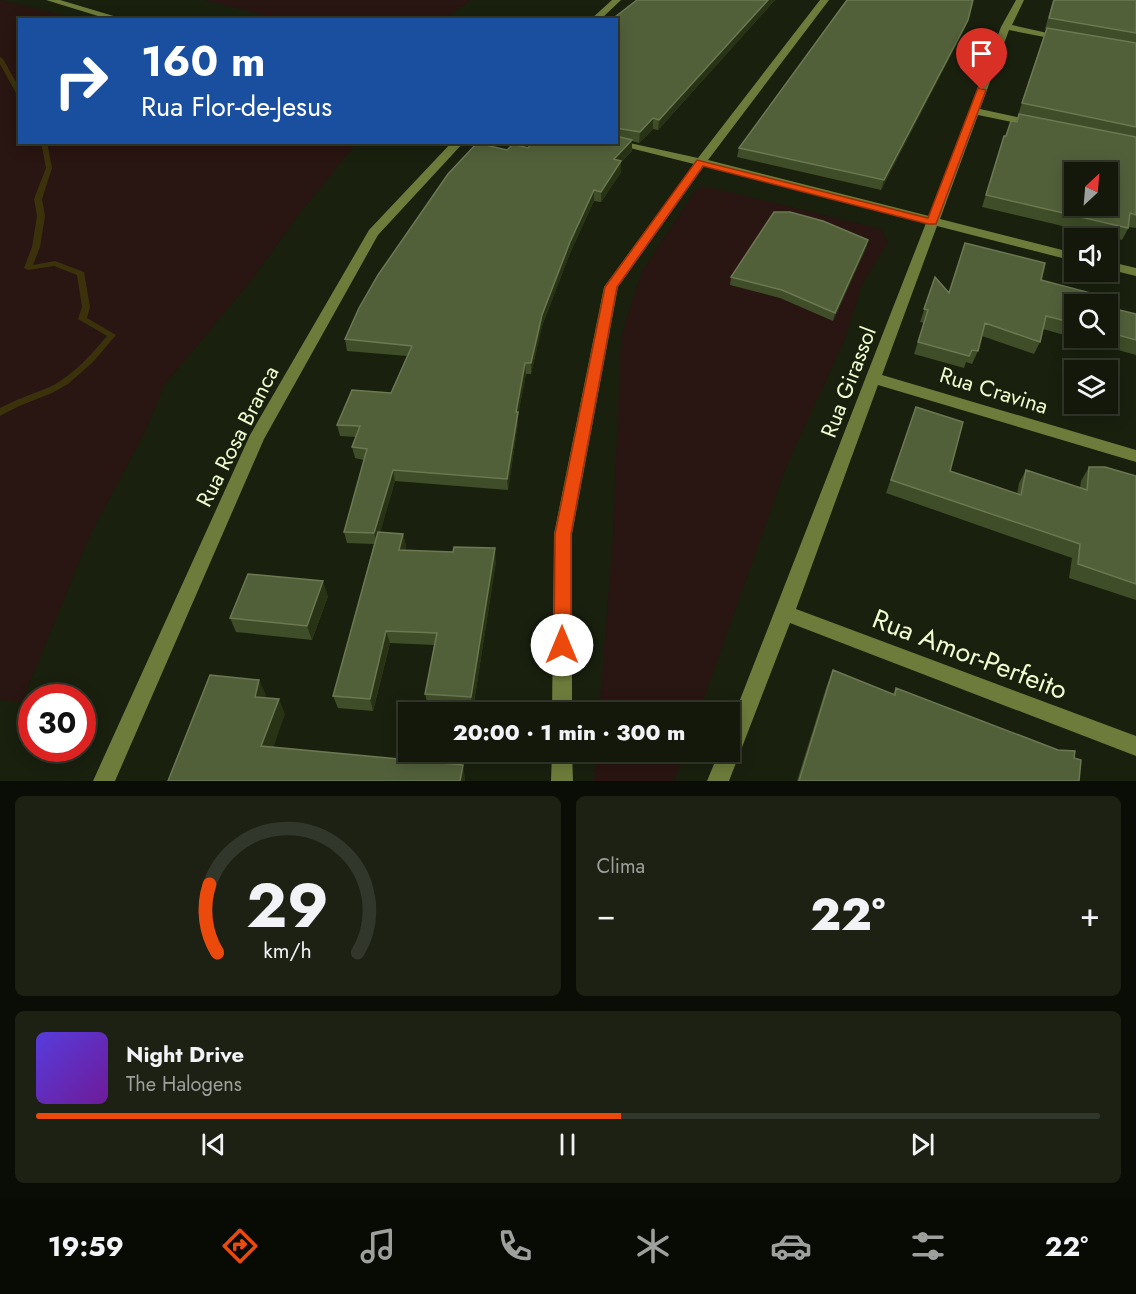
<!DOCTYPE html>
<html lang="pt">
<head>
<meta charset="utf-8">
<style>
  :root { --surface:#13180a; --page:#1c2113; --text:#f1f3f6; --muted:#9da09c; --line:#32372b; --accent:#eb4a0c }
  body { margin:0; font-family:Jost,sans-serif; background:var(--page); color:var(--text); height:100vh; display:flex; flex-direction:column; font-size:22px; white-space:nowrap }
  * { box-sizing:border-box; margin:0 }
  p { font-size:20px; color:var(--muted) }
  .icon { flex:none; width:33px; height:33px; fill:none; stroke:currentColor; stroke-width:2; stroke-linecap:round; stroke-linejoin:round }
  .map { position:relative; height:781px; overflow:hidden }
  .drawer { display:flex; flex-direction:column; gap:15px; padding:15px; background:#0a0d06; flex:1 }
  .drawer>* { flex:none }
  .hud { position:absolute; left:18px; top:18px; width:600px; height:126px; border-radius:0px; box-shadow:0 3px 15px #0003,0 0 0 2px var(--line); background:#1a4fa0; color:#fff; overflow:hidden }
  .needle { width:39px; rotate:26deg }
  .controls { position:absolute; left:1064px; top:162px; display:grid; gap:12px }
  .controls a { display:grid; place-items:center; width:54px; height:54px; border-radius:0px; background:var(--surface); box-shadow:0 3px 15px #0003,0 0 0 2px var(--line); font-size:30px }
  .speed { position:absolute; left:18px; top:684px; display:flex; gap:12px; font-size:30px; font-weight:700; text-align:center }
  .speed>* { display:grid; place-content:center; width:78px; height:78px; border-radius:50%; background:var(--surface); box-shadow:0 3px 15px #0003,0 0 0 2px var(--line); line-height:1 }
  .speed .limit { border:9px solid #d22; background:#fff; color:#111 }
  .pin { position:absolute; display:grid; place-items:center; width:51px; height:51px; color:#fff; margin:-62px -26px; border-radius:50% 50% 50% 0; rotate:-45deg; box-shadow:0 0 6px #0007 }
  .pin .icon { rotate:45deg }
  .me { position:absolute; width:66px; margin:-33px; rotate:0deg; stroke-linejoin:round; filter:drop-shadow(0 0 4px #0008) }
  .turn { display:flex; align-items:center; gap:21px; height:126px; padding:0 24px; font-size:27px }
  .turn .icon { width:78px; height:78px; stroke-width:2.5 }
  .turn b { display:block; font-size:42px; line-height:51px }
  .big { font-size:45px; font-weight:800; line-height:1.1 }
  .drawer .card { flex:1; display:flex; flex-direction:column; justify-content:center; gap:9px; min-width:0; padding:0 21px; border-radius:9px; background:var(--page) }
  .drawer .dial { align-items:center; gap:0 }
  .dial svg { height:156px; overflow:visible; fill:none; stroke:var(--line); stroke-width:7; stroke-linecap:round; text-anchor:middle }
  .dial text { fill:var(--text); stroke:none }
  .song { display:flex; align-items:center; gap:18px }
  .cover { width:72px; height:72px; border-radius:9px; background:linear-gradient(135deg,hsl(250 70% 55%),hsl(280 70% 35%)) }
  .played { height:6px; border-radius:3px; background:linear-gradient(90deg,var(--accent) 55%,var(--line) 55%) }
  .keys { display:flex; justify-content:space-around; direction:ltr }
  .heat { display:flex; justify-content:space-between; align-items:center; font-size:33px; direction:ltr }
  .drawer .tiles { flex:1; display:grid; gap:15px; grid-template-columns:1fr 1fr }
  .card:last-child { grid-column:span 2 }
  .trip { position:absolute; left:398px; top:702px; width:342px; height:60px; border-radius:0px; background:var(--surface); box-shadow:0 3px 15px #0003,0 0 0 2px var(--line); font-weight:800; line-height:60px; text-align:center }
  .tab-bar { display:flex; height:96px; justify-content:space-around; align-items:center; background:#080a04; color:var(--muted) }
  .tab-bar .icon { width:42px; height:42px }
  .tab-bar .selected { color:var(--accent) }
  .tab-bar b { font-size:27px; color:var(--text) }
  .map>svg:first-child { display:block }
  .green { fill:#291511 }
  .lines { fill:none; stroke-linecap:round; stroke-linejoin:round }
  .stream { fill:#3b320c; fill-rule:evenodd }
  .minor { fill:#6e7c3b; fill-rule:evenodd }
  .wall { fill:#3f4d28 }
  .shaded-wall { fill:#283316 }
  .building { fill:#52603a; stroke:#6b7851; stroke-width:1.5; fill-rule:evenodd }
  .route { fill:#eb4a0c; stroke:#993008; stroke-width:1.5 }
  .labels { text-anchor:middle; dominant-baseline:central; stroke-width:4.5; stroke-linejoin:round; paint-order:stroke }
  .street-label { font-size:22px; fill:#effccf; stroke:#19200e }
  .near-street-label { font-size:27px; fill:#effccf; stroke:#19200e }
</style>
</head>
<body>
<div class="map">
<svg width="1136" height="781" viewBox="0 0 1136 781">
  <rect width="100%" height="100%" fill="#19200e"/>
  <!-- green -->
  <path class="green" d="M 0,0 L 80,19 L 20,20 L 20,142 L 357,143 L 303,209 L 249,283 L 165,384 L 145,432 L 91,533 L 22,702 L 0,700 Z
    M 204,0 L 471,0 L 444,19 L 284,20 Z
    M 697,188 L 713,188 L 881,229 L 888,242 L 862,284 L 845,339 L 788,462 L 699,712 L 599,712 L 613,535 L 621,336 L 642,271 Z
    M 596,752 L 685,752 L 674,781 L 594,781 Z"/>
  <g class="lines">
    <!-- stream -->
    <path class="stream" d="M 0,57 L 3,59 L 20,89 L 20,97 L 17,95 L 0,64 Z
      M 41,142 L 47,142 L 52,168 L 42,199 L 45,216 L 40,247 L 33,265 L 55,261 L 84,272 L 90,307 L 87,318 L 116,335 L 93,362 L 68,384 L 52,393 L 19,406 L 0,416 L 0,408 L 4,406 C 19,398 36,393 52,386 C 74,374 91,355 107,336 L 78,319 L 82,307 L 77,275 L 54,266 L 28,270 L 24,268 L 32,247 L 37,216 L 34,199 L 46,168 Z"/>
    <!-- minor -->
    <path class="minor" d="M 46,0 L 60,0 L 127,20 L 111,20 Z
      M 612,0 L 621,0 L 600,20 L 590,20 Z
      M 820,0 L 829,0 L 708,160 L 929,216 L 1001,27 L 1016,0 L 1024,0 L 1012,25 L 1070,38 L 1065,41 L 1009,30 L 980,109 L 1036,121 L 1041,124 L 1036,127 L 978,115 L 940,219 L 1074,253 L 1074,261 L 937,226 L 882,375 L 1136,450 L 1136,462 L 878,385 L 796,609 L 1136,736 L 1136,756 L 790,623 L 729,781 L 707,781 L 719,752 L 729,752 L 729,728 L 926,223 L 704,166 L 618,287 L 572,534 L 572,712 L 552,712 L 554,534 L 604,287 L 694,164 L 606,142 L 616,142 L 616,140 L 698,158 Z
      M 452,142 L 464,142 L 378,235 L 264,439 L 115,781 L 93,781 L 250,435 L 369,230 Z
      M 1107,261 L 1136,268 L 1136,276 L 1107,269 Z
      M 552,752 L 572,752 L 573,781 L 551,781 Z"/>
  </g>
  <!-- wall -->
  <path class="wall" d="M 637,0 L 775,0 L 658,130 L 653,129 L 639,143 L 632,141 L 632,151 L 621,162 L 621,172 L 601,202 L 594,201 L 570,253 L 542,326 L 531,374 L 526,374 L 518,415 L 518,423 L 508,490 L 395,481 L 380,532 L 403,534 L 406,546 L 405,550 L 496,561 L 473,709 L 428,706 L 425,694 L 434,645 L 390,643 L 373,711 L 338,708 L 333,696 L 374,544 L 347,543 L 344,532 L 364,460 L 355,458 L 352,447 L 356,437 L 340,436 L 337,425 L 391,393 L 407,356 L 347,351 L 345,339 L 507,150 L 616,142 L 616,20 Z
    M 1053,0 L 1136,0 L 1136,228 L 1129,227 L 1122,240 L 982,207 L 1004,136 L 1005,136 L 1011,121 L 1016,122 L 1019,115 L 1018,115 L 1046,29 L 1045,29 Z
    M 965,28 L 881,190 L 737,157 L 739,148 Z
    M 868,240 L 866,248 L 833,321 L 780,298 L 730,285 L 731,277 Z
    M 965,243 L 1041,280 L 1074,304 L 1074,338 L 1107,338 L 1107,307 L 1136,314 L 1136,355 L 1043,329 L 1040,342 L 1034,354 L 982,336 L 978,351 L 972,364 L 966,362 L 964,368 L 914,354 L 924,323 L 920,322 L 935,277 L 949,292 Z
    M 916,407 L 950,471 L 1017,494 L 1019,483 L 1026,470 L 1080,488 L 1081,481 L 1089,467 L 1136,476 L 1136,600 L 1069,578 L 1072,558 L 886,493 Z
    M 328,596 L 312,640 L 236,632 L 230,618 Z
    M 833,670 L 893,694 L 896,688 L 1074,758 L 1079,781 L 797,781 L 827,685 Z"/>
  <!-- shaded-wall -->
  <path class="shaded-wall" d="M 768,0 L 775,0 L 658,130 L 659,120 Z
    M 968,20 L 965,28 L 881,190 L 884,180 Z
    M 653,118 L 653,129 L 639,143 L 640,132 Z
    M 632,140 L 632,151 L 621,162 L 621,172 L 601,202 L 601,192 L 614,159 Z
    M 594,190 L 594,201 L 570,253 L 542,326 L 531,374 L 531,363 L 542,315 L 570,242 Z
    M 868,240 L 866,248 L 833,321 L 835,313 Z
    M 525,363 L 526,374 L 518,415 L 518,423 L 508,490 L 507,479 L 516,412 Z
    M 393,470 L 395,481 L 377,544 L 374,533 Z
    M 403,534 L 406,546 L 402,563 L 399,550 Z
    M 495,548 L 496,561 L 473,709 L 471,697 Z
    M 323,581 L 328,596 L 312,640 L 307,626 Z
    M 386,631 L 390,643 L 373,711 L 370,699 Z
    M 259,680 L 266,695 L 263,711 L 255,697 Z
    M 279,699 L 285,714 L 269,760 L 261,746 Z
    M 463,765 L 465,778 L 465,781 L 460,781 Z"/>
  <!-- building -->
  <path class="building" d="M 637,0 L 768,0 L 659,120 L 653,118 L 640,132 L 616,128 L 616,20 L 611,20 Z
    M 847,0 L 973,0 L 968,20 L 884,180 L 739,148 Z
    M 1054,0 L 1136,0 L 1136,33 L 1049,18 Z
    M 1047,28 L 1136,43 L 1136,127 L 1022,103 Z
    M 1019,114 L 1136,137 L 1136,215 L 1130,213 L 1128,228 L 986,195 L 1004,136 L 1006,136 L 1011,121 L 1017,122 ZM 1074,172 L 1107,172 L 1107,206 L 1074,206 Z
    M 616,136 L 632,140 L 614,159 L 621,161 L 601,192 L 594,190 L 570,242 L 542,315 L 531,363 L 525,363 L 516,412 L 518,412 L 507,479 L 393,470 L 374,533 L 344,532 L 367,449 L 352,447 L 360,426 L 337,425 L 352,390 L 391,393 L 412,346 L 345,339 L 359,308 L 378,275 L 448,174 L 477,143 L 507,150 L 513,144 L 528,148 L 533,142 L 616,142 Z
    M 774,212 L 790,212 L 823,221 L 868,240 L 835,313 L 782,290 L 731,277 Z
    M 965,243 L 1045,263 L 1041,280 L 1102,296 L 1101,304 L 1074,304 L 1074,323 L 1046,316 L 1040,342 L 985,323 L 978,351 L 972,350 L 969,356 L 918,342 L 928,310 L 924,309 L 935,277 L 949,293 Z
    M 1107,307 L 1136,314 L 1136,340 L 1107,332 Z
    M 916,407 L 963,422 L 950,471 L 1021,495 L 1026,470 L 1087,490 L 1089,467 L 1105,467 L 1136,476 L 1136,584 L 1078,564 L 1080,544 L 891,480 Z
    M 378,532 L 403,534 L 399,550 L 453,552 L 454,547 L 495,548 L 471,697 L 425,694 L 437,633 L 386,631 L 370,699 L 333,696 Z
    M 248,574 L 323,581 L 307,626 L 230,618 Z
    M 833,670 L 895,695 L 896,688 L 1058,750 L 1075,751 L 1074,758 L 1081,760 L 1079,781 L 799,781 Z
    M 210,675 L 259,680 L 255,697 L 279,699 L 261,746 L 463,765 L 460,781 L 168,781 Z"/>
  <!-- route -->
  <path class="route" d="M 978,88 L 986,90 L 936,224 L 928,224 L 703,166 L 617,287 L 571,534 L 571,645 L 568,651 L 562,653 L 556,651 L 554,645 L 555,534 L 605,287 L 697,160 L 928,218 Z"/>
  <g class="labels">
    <!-- street labels -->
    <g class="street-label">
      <text transform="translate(848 382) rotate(-69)">Rua Girassol</text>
      <text transform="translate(994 390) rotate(17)">Rua Cravina</text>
      <text transform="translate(237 436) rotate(-63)">Rua Rosa Branca</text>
    </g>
    <!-- near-street labels -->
    <g class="near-street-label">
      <text transform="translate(970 654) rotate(21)">Rua Amor-Perfeito</text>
    </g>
  </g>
</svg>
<div class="controls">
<a><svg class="needle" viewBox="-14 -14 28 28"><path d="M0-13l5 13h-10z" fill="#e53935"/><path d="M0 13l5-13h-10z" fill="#9da09c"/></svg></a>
<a><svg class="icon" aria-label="sound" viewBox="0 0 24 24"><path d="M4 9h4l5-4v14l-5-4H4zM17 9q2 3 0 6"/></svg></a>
<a><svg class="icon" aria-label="search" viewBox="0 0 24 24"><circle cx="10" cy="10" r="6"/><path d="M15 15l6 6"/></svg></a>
<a><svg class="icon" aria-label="layers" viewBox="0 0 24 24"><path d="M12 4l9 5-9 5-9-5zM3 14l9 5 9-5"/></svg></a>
</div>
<div class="speed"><div class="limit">30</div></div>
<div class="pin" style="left:982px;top:90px;background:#d93025"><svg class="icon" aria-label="arrive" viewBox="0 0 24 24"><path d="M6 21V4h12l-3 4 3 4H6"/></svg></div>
<svg class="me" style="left:562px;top:645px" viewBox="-20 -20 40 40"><circle r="19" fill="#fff"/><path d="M0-13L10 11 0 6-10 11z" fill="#eb4a0c"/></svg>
<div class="trip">20:00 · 1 min · 300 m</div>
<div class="hud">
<div class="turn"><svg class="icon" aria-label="right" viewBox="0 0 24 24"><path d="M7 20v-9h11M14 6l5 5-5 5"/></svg><div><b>160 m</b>Rua Flor-de-Jesus</div></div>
</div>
</div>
<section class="drawer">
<div class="tiles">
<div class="card dial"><svg viewBox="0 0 100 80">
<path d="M14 69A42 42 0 1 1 86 69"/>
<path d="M14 69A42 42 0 0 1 10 34" stroke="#eb4a0c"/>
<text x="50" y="56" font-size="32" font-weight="700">29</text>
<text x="50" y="72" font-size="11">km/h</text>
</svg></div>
<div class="card"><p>Clima</p>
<div class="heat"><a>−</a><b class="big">22°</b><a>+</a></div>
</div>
<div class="card">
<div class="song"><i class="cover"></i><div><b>Night Drive</b><p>The Halogens</p></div></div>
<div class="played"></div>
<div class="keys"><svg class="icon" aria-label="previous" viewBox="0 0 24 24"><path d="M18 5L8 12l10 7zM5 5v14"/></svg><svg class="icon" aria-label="pause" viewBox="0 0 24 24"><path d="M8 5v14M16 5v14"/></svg><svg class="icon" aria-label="next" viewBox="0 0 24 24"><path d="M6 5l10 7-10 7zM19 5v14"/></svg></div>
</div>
</div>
</section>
<nav class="tab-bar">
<b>19:59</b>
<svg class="icon selected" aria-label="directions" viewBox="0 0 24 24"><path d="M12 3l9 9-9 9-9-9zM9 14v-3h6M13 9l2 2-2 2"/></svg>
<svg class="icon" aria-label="music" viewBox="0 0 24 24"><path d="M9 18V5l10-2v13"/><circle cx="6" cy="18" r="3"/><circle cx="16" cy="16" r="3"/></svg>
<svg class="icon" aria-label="phone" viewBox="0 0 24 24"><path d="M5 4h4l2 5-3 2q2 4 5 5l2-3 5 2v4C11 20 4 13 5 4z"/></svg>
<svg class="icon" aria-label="climate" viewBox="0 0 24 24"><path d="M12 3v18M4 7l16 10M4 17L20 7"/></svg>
<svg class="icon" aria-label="car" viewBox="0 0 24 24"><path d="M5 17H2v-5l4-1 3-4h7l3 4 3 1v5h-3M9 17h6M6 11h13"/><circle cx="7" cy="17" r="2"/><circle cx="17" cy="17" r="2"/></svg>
<svg class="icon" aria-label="filters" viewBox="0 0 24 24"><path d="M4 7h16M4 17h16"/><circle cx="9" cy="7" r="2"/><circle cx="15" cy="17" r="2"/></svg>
<b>22°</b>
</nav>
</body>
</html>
